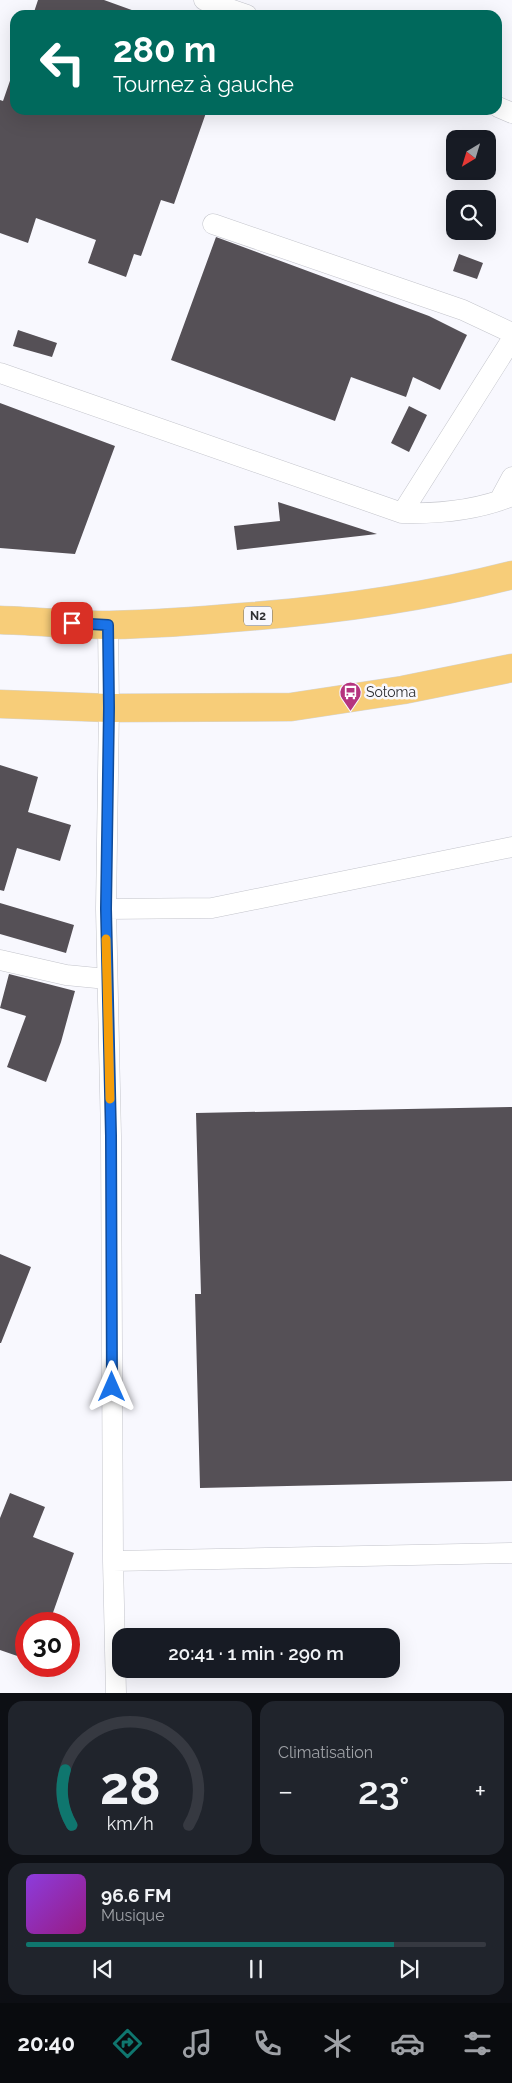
<!DOCTYPE html>
<html lang="fr">
<head>
<meta charset="utf-8">
<style>
  :root { --surface:#171b24; --page:#20242c; --text:#f1f3f6; --muted:#9ea1a6; --line:#363941; --accent:#0f766e }
  body { margin:0; font-family:Raleway,sans-serif; background:var(--page); color:var(--text); height:100vh; display:flex; flex-direction:column; font-size:19px; white-space:nowrap }
  * { box-sizing:border-box; margin:0 }
  p { font-size:16px; color:var(--muted) }
  .icon { flex:none; width:28px; height:28px; fill:none; stroke:currentColor; stroke-width:2; stroke-linecap:round; stroke-linejoin:round }
  .map { position:relative; height:1693px; overflow:hidden }
  .drawer { display:flex; flex-direction:column; gap:8px; padding:8px; background:#0d0f14; flex:1 }
  .drawer>* { flex:none }
  .top-card { position:absolute; left:10px; top:10px; width:492px; height:105px; border-radius:15px; box-shadow:0 5px 20px #0002; background:#00695c; color:#fff; overflow:hidden }
  .needle { width:32px; rotate:218deg }
  .controls { position:absolute; left:446px; top:130px; display:grid; gap:10px }
  .controls a { display:grid; place-items:center; width:50px; height:50px; border-radius:10px; background:var(--surface); box-shadow:0 5px 20px #0002; font-size:25px }
  .speed { position:absolute; left:15px; top:1612px; display:flex; gap:10px; font-size:25px; font-weight:700; text-align:center }
  .speed>* { display:grid; place-content:center; width:65px; height:65px; border-radius:50%; background:var(--surface); box-shadow:0 5px 20px #0002; line-height:1 }
  .speed .limit { border:8px solid #d22; background:#fff; color:#111 }
  .pin { position:absolute; display:grid; place-items:center; width:42px; height:42px; color:#fff; margin:-21px; border-radius:10px; box-shadow:0 2px 8px #0006 }
  .me { position:absolute; width:55px; margin:-28px; rotate:0deg; stroke-linejoin:round; filter:drop-shadow(0 0 4px #0008) }
  .turn { display:flex; align-items:center; gap:18px; height:105px; padding:0 20px; font-size:22px }
  .turn .icon { width:65px; height:65px; stroke-width:2.5 }
  .turn b { display:block; font-size:35px; line-height:42px }
  .big { font-size:38px; font-weight:600; line-height:1.1 }
  .drawer .widget { flex:1; display:flex; flex-direction:column; justify-content:center; gap:8px; min-width:0; padding:0 18px; border-radius:15px; background:var(--page) }
  .drawer .dial { align-items:center; gap:0 }
  .dial svg { height:130px; overflow:visible; fill:none; stroke:var(--line); stroke-width:7; stroke-linecap:round; text-anchor:middle }
  .dial text { fill:var(--text); stroke:none }
  .song { display:flex; align-items:center; gap:15px }
  .cover { width:60px; height:60px; border-radius:8px; background:linear-gradient(135deg,hsl(270 70% 55%),hsl(310 70% 35%)) }
  .played { height:5px; border-radius:2px; background:linear-gradient(90deg,var(--accent) 80%,var(--line) 80%) }
  .keys { display:flex; justify-content:space-around; direction:ltr }
  .heat { display:flex; justify-content:space-between; align-items:center; font-size:28px; direction:ltr }
  .drawer .tiles { flex:1; display:grid; gap:8px; grid-template-columns:1fr 1fr }
  .widget:last-child { grid-column:span 2 }
  .trip { position:absolute; left:112px; top:1628px; width:288px; height:50px; border-radius:15px; background:var(--surface); box-shadow:0 5px 20px #0002; font-weight:600; line-height:50px; text-align:center }
  .menu { display:flex; height:80px; justify-content:space-around; align-items:center; background:#090b0e; color:var(--muted) }
  .menu .icon { width:35px; height:35px }
  .menu .active { color:var(--accent) }
  .menu b { font-size:22px; color:var(--text) }
  .map>svg:first-child { display:block }
  .building { fill:#555056 }
  .lines { fill:none; stroke-linecap:round; stroke-linejoin:round }
  .minor-casing { stroke:#c3c4cb; stroke-width:21 }
  .highway-casing { stroke:#d5d6d6; stroke-width:29 }
  .minor { stroke:#fff; stroke-width:20 }
  .highway { stroke:#f7cd79; stroke-width:28 }
  .route-casing { stroke:#114b97; stroke-width:12 }
  .route { stroke:#1a73e8; stroke-width:9 }
  .slow { stroke:#f59e0b; stroke-width:9 }
  .labels { text-anchor:middle; dominant-baseline:central; stroke-width:5; stroke-linejoin:round; paint-order:stroke }
  .shield { fill:#f8f8fe; stroke:#6b6c70; stroke-width:1 }
  .shield-label { font-size:12px; font-weight:bold; fill:#2f3033 }
  .poi-label { font-size:14px; fill:#2f3033; stroke:#f8f8fe; text-anchor:start }
</style>
</head>
<body>
<div class="map">
<svg width="512" height="1693" viewBox="0 0 512 1693">
  <rect width="100%" height="100%" fill="#f8f8fe"/>
  <!-- building -->
  <path class="building" d="M 38,0 L 104,0 L 140,13 L 140,15 L 33,15 Z
    M 13,72 L 15,73 L 15,110 L 207,110 L 174,204 L 161,200 L 141,256 L 134,254 L 126,277 L 88,263 L 96,240 L 36,218 L 28,243 L 0,233 L 0,100 L 3,101 Z
    M 216,237 L 429,316 L 467,335 L 440,390 L 413,377 L 406,397 L 351,377 L 335,421 L 171,360 Z
    M 459,254 L 483,263 L 477,279 L 453,271 Z
    M 18,330 L 57,343 L 52,357 L 13,346 Z
    M 0,403 L 115,446 L 75,554 L 0,548 Z
    M 409,406 L 427,415 L 409,452 L 391,443 Z
    M 278,502 L 377,534 L 237,550 L 234,526 L 280,521 Z
    M 0,765 L 38,777 L 28,812 L 71,825 L 60,861 L 17,848 L 4,891 L 0,890 Z
    M 0,903 L 74,925 L 66,953 L 0,934 Z
    M 9,974 L 75,991 L 61,1042 L 46,1082 L 7,1067 L 26,1016 L 0,1008 Z
    M 512,1107 L 512,1481 L 200,1488 L 195,1294 L 201,1294 L 196,1113 Z
    M 0,1254 L 31,1267 L 1,1343 L 0,1343 Z
    M 10,1493 L 45,1507 L 33,1537 L 74,1553 L 49,1624 L 26,1624 L 26,1659 L 0,1650 L 0,1518 Z"/>
  <g class="lines">
    <defs>
      <path id="minor" d="M 204,0 L 247,15
        M 498,107 L 512,113
        M 213,224 L 463,310 L 512,333
        M 0,373 L 402,513 C 438,514 478,510 512,496
        M 499,501 L 512,477
        M 402,513 L 512,339
        M 108,625 L 109,708 L 106,909 L 111,1136 L 113,1561 L 116,1693
        M 106,909 L 212,908 L 512,847
        M 0,960 L 66,975 L 107,979
        M 113,1561 L 512,1553"/>
      <path id="highway" d="M 0,620 C 36,621 73,625 110,625 C 154,624 198,621 243,617 C 335,610 422,598 512,575
        M 0,704 L 109,708 L 291,707 L 403,690 L 512,668"/>
    </defs>
    <!-- minor casing -->
    <use href="#minor" class="minor-casing"/>
    <!-- highway casing -->
    <use href="#highway" class="highway-casing"/>
    <!-- minor -->
    <use href="#minor" class="minor"/>
    <!-- highway -->
    <use href="#highway" class="highway"/>
  </g>
  <g class="lines">
    <defs>
      <path id="route" d="M 72,623 L 108,625 L 109,708 L 106,909 L 111,1136 L 112,1387"/>
    </defs>
    <!-- route casing -->
    <use href="#route" class="route-casing"/>
    <!-- route -->
    <use href="#route" class="route"/>
    <!-- slow -->
    <path class="slow" d="M 106,939 L 110,1099"/>
  </g>
  <!-- icons -->
  <defs>
    <symbol id="bus-pin" viewBox="-11 -11 22 30"><path d="M0 17L-7.5 6A9.5 9.5 0 1 1 7.5 6Z" fill="#b5347f" stroke="#f8f8fe"/><path d="M-5-6H5V4H4V6H2V4H-2V6H-4V4H-5ZM-3.5-4V0h7V-4ZM-3.5 1.2v1.5H-2V1.2ZM2 1.2v1.5H3.5V1.2Z" fill="#fff"/></symbol>
  </defs>
  <g fill-rule="evenodd">
    <use href="#bus-pin" x="338" y="680" width="25" height="34"/>
  </g>
  <g class="labels">
    <!-- shield labels -->
    <rect class="shield" x="244" y="606.5" width="28" height="19" rx="4"/>
    <g class="shield-label">
      <text x="258" y="616">N2</text>
    </g>
    <!-- poi labels -->
    <g class="poi-label">
      <text x="366" y="692">Sotoma</text>
    </g>
  </g>
</svg>
<div class="controls">
<a><svg class="needle" viewBox="-14 -14 28 28"><path d="M0-13l5 13h-10z" fill="#e53935"/><path d="M0 13l5-13h-10z" fill="#9ea1a6"/></svg></a>
<a><svg class="icon" aria-label="search" viewBox="0 0 24 24"><circle cx="10" cy="10" r="6"/><path d="M15 15l6 6"/></svg></a>
</div>
<div class="speed"><div class="limit">30</div></div>
<div class="pin" style="left:72px;top:623px;background:#d93025"><svg class="icon" aria-label="arrive" viewBox="0 0 24 24"><path d="M6 21V4h12l-3 4 3 4H6"/></svg></div>
<svg class="me" style="left:112px;top:1387px" viewBox="-20 -20 40 40"><path d="M0-17L14 15 0 8-14 15z" fill="#1a73e8" stroke="#fff" stroke-width="4"/></svg>
<div class="trip">20:41 · 1 min · 290 m</div>
<div class="top-card">
<div class="turn"><svg class="icon" aria-label="left" viewBox="0 0 24 24"><path d="M17 20v-9H6M10 6l-5 5 5 5"/></svg><div><b>280 m</b>Tournez à gauche</div></div>
</div>
</div>
<section class="drawer">
<div class="tiles">
<div class="widget dial"><svg viewBox="0 0 100 80">
<path d="M14 69A42 42 0 1 1 86 69"/>
<path d="M14 69A42 42 0 0 1 10 35" stroke="#0f766e"/>
<text x="50" y="56" font-size="32" font-weight="700">28</text>
<text x="50" y="72" font-size="11">km/h</text>
</svg></div>
<div class="widget"><p>Climatisation</p>
<div class="heat"><a>−</a><b class="big">23°</b><a>+</a></div>
</div>
<div class="widget">
<div class="song"><i class="cover"></i><div><b>96.6 FM</b><p>Musique</p></div></div>
<div class="played"></div>
<div class="keys"><svg class="icon" aria-label="previous" viewBox="0 0 24 24"><path d="M18 5L8 12l10 7zM5 5v14"/></svg><svg class="icon" aria-label="pause" viewBox="0 0 24 24"><path d="M8 5v14M16 5v14"/></svg><svg class="icon" aria-label="next" viewBox="0 0 24 24"><path d="M6 5l10 7-10 7zM19 5v14"/></svg></div>
</div>
</div>
</section>
<nav class="menu">
<b>20:40</b>
<svg class="icon active" aria-label="directions" viewBox="0 0 24 24"><path d="M12 3l9 9-9 9-9-9zM9 14v-3h6M13 9l2 2-2 2"/></svg>
<svg class="icon" aria-label="music" viewBox="0 0 24 24"><path d="M9 18V5l10-2v13"/><circle cx="6" cy="18" r="3"/><circle cx="16" cy="16" r="3"/></svg>
<svg class="icon" aria-label="phone" viewBox="0 0 24 24"><path d="M5 4h4l2 5-3 2q2 4 5 5l2-3 5 2v4C11 20 4 13 5 4z"/></svg>
<svg class="icon" aria-label="climate" viewBox="0 0 24 24"><path d="M12 3v18M4 7l16 10M4 17L20 7"/></svg>
<svg class="icon" aria-label="car" viewBox="0 0 24 24"><path d="M5 17H2v-5l4-1 3-4h7l3 4 3 1v5h-3M9 17h6M6 11h13"/><circle cx="7" cy="17" r="2"/><circle cx="17" cy="17" r="2"/></svg>
<svg class="icon" aria-label="filters" viewBox="0 0 24 24"><path d="M4 7h16M4 17h16"/><circle cx="9" cy="7" r="2"/><circle cx="15" cy="17" r="2"/></svg>
</nav>
</body>
</html>
